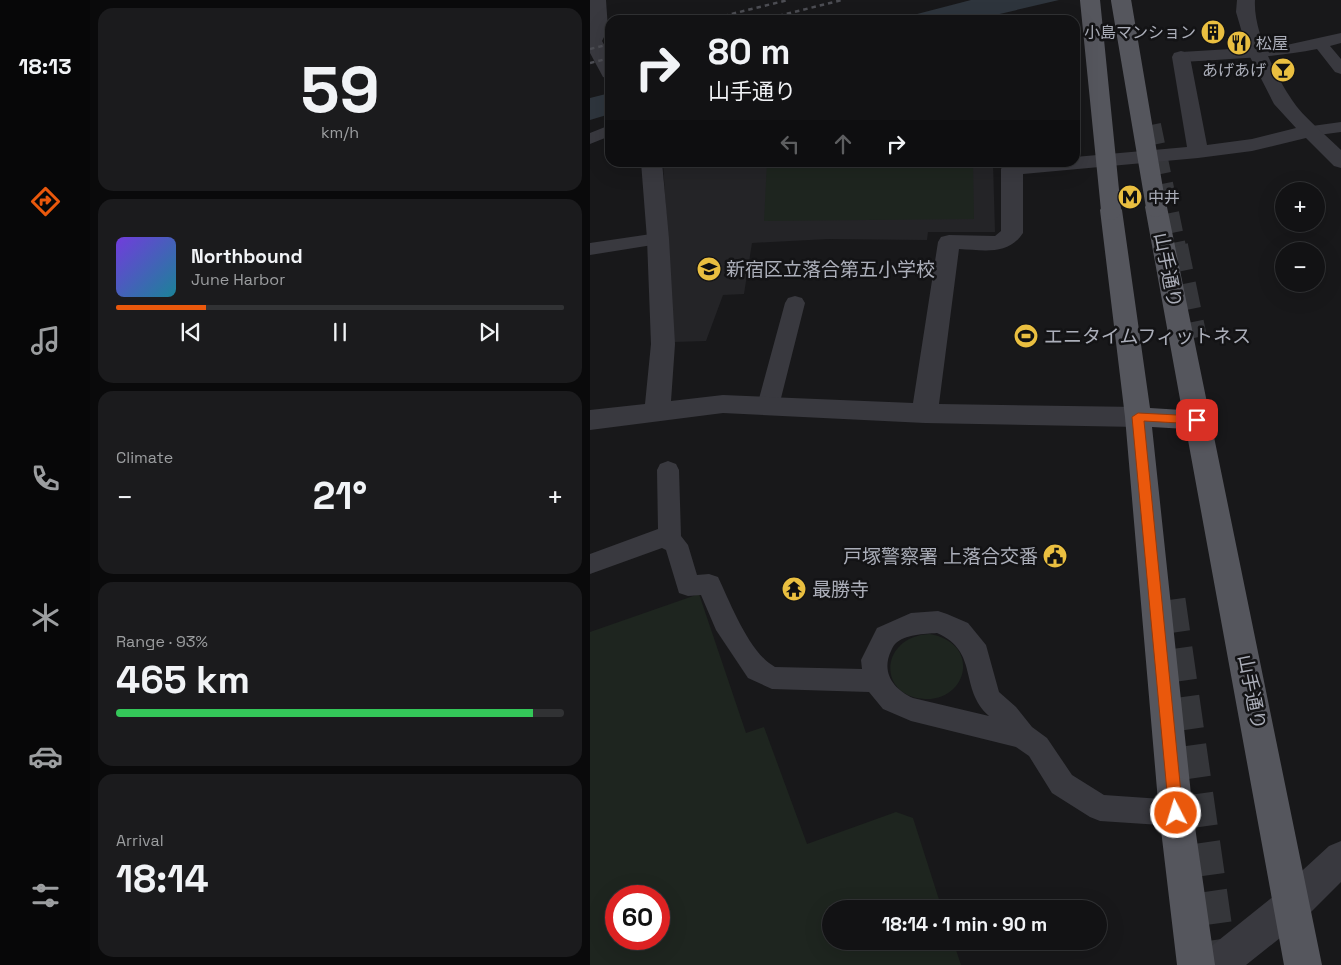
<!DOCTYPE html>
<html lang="en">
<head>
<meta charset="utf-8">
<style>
  :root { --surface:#121214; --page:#1b1b1d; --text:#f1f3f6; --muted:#9c9ea0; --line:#313234; --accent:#ea580c }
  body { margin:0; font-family:"Space Grotesk","Noto Sans JP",sans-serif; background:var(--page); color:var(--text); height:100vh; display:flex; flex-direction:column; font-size:19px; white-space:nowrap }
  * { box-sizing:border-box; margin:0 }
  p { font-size:16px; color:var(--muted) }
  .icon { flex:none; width:28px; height:28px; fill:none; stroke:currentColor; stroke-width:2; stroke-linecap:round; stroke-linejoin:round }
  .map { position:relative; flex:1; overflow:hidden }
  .panel { display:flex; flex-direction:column; gap:8px; padding:8px; background:#0a0a0b; width:500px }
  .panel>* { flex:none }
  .top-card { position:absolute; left:15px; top:15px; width:475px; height:152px; border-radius:15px; box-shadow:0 5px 20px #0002,0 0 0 1px var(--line); background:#121214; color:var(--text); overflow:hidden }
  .buttons { position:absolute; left:685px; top:182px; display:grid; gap:10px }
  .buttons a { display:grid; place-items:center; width:50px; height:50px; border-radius:50%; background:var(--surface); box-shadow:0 5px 20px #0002,0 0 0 1px var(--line); font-size:25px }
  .speed { position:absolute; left:15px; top:885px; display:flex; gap:10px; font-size:25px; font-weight:700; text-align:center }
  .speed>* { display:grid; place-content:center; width:65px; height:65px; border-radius:50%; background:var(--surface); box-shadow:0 5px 20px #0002,0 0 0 1px var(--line); line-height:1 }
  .speed .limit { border:8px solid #d22; background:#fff; color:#111 }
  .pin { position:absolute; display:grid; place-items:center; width:42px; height:42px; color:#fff; margin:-21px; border-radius:10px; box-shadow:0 2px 8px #0006 }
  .me { position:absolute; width:55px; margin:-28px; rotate:355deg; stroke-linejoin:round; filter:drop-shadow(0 0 4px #0008) }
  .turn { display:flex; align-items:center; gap:18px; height:105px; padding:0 20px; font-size:22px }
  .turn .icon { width:65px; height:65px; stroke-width:2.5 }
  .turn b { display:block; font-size:35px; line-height:42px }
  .lanes { display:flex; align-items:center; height:48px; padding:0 20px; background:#0003; justify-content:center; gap:25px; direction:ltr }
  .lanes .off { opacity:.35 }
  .big { font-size:38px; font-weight:800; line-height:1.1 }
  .panel .tile { flex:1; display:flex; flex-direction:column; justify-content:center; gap:8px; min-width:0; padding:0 18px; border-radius:15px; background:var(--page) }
  .panel .dial { align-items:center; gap:0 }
  .dial b { font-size:65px; line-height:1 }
  .song { display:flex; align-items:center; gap:15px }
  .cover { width:60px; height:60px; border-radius:8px; background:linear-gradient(135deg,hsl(260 70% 55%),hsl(190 70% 35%)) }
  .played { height:5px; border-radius:2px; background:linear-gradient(90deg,var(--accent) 20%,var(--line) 20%) }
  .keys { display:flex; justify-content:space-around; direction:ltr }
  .heat { display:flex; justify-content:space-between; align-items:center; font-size:28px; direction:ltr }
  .charge { height:8px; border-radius:4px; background:linear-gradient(90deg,#34c759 93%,var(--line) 0) }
  .trip { position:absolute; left:232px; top:900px; width:285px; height:50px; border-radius:25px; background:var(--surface); box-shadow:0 5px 20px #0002,0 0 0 1px var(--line); font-weight:800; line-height:50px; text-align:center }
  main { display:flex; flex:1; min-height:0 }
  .tab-bar { display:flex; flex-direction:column; width:90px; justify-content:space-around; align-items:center; background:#070708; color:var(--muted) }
  .tab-bar .icon { width:35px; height:35px }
  .tab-bar .on { color:var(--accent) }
  .tab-bar b { font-size:22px; color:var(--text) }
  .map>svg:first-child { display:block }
  .built { fill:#242427 }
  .green { fill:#1e251f; fill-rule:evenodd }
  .water { fill:#2e353d }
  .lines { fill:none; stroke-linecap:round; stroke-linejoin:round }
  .motorway-tunnel-far2 { stroke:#35363a; stroke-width:20; stroke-dasharray:20 10; stroke-linecap:butt }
  .motorway-tunnel-far1 { stroke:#35363a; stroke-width:26; stroke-dasharray:26 13; stroke-linecap:butt }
  .motorway-tunnel { stroke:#35363a; stroke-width:33; stroke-dasharray:33 16; stroke-linecap:butt }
  .service { fill:#39393f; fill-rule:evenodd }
  .minor { fill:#39393f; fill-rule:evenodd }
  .primary { fill:#55565d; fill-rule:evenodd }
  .rail { stroke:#4c4d53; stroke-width:2.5; stroke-dasharray:4.5 4; stroke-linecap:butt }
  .primary-bridge { stroke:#55565d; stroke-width:20 }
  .route { fill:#ea580c; stroke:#983908 }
  .labels { text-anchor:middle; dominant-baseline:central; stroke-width:5; stroke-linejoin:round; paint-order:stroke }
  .far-poi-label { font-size:16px; fill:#abaeb9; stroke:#131315; text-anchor:end }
  .poi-label { font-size:19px; fill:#abaeb9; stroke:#131315; text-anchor:start }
  .street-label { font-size:19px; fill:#abaeb9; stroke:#131315 }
</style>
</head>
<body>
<main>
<nav class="tab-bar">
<b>18:13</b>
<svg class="icon on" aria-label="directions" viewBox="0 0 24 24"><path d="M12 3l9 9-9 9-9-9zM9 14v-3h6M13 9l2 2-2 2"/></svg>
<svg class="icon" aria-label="music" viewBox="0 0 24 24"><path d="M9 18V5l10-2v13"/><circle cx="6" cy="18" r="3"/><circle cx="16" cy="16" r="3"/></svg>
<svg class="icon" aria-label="phone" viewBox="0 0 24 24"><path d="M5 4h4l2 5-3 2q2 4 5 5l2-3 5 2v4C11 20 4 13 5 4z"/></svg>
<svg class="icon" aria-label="climate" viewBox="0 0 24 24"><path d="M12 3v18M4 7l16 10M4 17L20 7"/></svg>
<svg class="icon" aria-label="car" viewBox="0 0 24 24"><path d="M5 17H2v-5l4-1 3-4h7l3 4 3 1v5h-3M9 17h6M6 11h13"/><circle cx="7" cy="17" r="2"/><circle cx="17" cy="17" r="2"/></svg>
<svg class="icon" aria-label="filters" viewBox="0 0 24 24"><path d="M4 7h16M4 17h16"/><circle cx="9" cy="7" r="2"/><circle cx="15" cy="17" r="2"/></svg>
</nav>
<section class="panel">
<div class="tile dial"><b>59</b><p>km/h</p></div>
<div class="tile">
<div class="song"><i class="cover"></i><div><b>Northbound</b><p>June Harbor</p></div></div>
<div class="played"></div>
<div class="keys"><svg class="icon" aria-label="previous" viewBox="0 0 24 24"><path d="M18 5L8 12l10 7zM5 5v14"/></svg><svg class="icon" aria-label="pause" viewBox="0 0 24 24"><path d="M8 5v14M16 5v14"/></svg><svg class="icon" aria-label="next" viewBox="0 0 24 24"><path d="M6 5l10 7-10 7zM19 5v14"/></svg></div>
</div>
<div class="tile"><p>Climate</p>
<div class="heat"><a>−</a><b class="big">21°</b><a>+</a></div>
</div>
<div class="tile"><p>Range · 93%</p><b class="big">465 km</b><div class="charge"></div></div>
<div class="tile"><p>Arrival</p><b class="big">18:14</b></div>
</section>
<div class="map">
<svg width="751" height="965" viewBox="0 0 751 965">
  <rect width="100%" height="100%" fill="#18181a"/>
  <!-- built -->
  <path class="built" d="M 73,163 L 403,163 L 405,232 L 338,232 L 337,240 L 238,239 L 162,243 L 154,294 L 133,295 L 116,341 L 84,342 Z"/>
  <!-- green -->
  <path class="green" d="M 177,163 L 383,163 L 384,219 L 174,221 Z
    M 109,594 L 156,733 L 174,727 L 217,844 L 306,812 L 323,818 L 352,909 L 241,909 L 241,941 L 363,941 L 371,965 L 0,965 L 0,632 ZM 26,896 L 69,896 L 69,939 L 26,939 Z
    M 340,634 C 392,644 377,701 335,699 C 286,696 290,636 340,634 Z"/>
  <!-- water -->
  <path class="water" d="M 381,0 L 469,0 L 384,20 L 304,20 Z
    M 20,93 L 20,114 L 0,120 L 0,98 Z"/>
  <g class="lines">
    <!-- motorway-tunnel-far2 -->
    <path class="motorway-tunnel-far2" d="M 561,125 L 586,247"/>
    <!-- motorway-tunnel-far1 -->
    <path class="motorway-tunnel-far1" d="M 585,246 L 604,338"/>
    <!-- motorway-tunnel -->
    <path class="motorway-tunnel" d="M 579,600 L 631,965"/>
    <!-- service -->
    <path class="service" d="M 751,33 L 751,43 L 740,46 L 751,59 L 751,74 L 745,72 L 727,49 C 682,58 637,59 591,62 L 586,60 L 583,57 L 586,54 L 591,52 L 692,46 Z
      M 751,122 L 751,132 L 721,136 L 715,135 L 713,131 L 715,127 Z
      M 20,125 L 20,136 L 0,144 L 0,133 Z
      M 68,233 L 75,235 L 77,239 L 75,243 L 0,255 L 0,243 Z
      M 205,296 L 212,298 L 215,303 L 189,406 L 186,412 L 178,414 L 170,412 L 167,406 L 195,303 L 198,298 Z
      M 78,461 L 86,464 L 89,470 L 91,536 L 98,545 L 107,575 L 119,574 L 128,577 C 140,602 159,653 185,667 L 272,669 L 271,660 L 287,628 L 321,613 L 348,611 L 357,614 L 378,623 L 396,645 L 409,692 L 426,707 L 442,727 L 457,738 L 482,775 L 514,795 L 586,800 L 596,803 L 600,813 L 596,823 L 586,826 L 510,821 L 500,817 L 462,793 L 439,756 L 426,747 L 321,721 L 293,709 L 279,692 L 182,689 L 158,678 L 126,630 L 111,595 L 98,596 L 89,593 L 76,550 L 72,548 L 0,574 L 0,554 L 68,529 L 67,470 L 70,464 ZM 347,633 C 390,652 368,688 399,716 L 323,698 C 303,689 291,672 301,651 C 302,649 303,646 305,644 C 315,634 334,634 347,633 Z"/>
    <!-- minor -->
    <path class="minor" d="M 0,0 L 16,0 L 18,29 L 12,41 L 20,55 L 20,79 L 13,77 L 0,53 Z
      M 647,0 L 665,0 C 663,30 685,75 702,100 C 713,117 736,135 751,150 L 751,168 L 744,166 L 716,138 L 662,151 L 608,158 L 433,174 L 433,233 C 418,256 393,250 369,249 L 349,404 L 548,407 L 557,410 L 561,417 L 557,424 L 548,427 L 335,423 L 133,413 L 0,430 L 0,410 L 55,404 L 61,344 L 57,239 L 51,162 L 72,162 L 79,239 L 85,344 L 81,401 L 133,395 L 323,403 L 348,242 L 351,237 L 359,235 L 405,236 L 411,231 L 411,169 L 414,164 L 423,162 L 485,162 L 485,157 L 597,147 L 582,57 L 584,53 L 591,51 L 598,53 L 600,57 L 617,145 L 662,139 L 706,128 L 684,104 L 658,53 L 646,12 Z
      M 751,841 L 751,882 L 715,918 L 656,965 L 608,965 L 614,952 L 689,892 L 739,846 Z"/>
    <!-- primary -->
    <path class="primary" d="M 566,200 L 574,202 L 577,207 L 732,965 L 694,965 L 596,429 L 562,427 L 603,813 L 625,965 L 587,965 L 569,813 L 535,417 L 510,210 L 513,205 L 521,203 L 529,205 L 532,210 L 560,408 L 592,410 L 555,207 L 558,202 Z"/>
    <!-- rail -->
    <path class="rail" d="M 117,20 L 198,0
      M 172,20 L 252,0
      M 0,49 L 20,44
      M 0,63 L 20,58"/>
    <!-- primary-bridge -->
    <path class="primary-bridge" d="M 500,0 L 521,210
      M 531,0 L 566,207"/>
  </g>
  <!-- route -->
  <path class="route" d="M 548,413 L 607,416 L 613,420 L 607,424 L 554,421 L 593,813 L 591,818 L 586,820 L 581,818 L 579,813 L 542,417 Z"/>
  <!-- icons -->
  <defs>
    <symbol id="building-disc" viewBox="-11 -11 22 22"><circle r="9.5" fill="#eabf40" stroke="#131315"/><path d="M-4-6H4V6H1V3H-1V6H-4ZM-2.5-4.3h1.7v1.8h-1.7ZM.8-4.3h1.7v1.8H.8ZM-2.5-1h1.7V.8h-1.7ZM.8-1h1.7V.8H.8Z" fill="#111"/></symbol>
    <symbol id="restaurant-disc" viewBox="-11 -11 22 22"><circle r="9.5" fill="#eabf40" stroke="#131315"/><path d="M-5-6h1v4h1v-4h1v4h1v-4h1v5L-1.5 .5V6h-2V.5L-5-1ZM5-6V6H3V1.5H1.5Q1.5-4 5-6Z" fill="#111"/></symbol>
    <symbol id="bar-disc" viewBox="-11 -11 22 22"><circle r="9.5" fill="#eabf40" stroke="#131315"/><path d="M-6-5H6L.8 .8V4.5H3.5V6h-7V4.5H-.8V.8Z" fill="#111"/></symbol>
    <symbol id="metro-disc" viewBox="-11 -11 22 22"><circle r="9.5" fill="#eabf40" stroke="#131315"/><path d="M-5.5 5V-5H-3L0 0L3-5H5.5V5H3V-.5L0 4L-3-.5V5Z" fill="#111"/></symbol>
    <symbol id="school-disc" viewBox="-11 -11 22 22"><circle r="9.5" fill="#eabf40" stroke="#131315"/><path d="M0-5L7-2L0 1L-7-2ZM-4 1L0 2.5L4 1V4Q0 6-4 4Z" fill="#111"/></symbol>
    <symbol id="stadium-disc" viewBox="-11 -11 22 22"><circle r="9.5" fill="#eabf40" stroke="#131315"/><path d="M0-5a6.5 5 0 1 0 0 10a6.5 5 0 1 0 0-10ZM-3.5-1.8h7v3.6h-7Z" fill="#111"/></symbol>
    <symbol id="civic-disc" viewBox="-11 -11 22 22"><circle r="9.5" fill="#eabf40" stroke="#131315"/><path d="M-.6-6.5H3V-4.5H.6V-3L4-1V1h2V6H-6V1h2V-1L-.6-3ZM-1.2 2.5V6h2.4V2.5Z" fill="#111"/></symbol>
    <symbol id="temple-disc" viewBox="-11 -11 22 22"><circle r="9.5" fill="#eabf40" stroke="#131315"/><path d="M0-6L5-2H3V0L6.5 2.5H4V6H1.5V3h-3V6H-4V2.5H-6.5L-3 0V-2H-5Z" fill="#111"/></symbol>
  </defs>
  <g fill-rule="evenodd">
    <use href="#building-disc" x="609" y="18" width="28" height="28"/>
    <use href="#restaurant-disc" x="635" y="29" width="28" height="28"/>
    <use href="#bar-disc" x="679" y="56" width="28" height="28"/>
    <use href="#metro-disc" x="526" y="183" width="28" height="28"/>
    <use href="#school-disc" x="105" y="255" width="28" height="28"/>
    <use href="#stadium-disc" x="422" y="322" width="28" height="28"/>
    <use href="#civic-disc" x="451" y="542" width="28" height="28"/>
    <use href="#temple-disc" x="190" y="575" width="28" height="28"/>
  </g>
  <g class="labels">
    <!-- far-poi labels -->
    <g class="far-poi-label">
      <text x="606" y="32">小島マンション</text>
      <text x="666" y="43" text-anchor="start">松屋</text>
      <text x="676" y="70">あげあげ</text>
      <text x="558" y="197" text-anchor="start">中井</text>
    </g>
    <!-- poi labels -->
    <g class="poi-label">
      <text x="136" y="269">新宿区立落合第五小学校</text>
      <text x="454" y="336">エニタイムフィットネス</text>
      <text x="448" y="556" text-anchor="end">戸塚警察署 上落合交番</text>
      <text x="222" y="589">最勝寺</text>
    </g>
    <!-- street labels -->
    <g class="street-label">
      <text transform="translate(578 270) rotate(79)">山手通り</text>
      <text transform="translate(662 692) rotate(79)">山手通り</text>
    </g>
  </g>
</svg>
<div class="buttons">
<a>+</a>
<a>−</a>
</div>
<div class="speed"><div class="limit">60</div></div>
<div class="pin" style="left:607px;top:420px;background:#d93025"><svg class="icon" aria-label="arrive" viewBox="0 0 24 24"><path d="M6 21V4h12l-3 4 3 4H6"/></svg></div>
<svg class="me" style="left:586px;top:813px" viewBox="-20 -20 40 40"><circle r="17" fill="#ea580c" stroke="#fff" stroke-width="3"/><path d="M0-11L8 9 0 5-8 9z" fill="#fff"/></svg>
<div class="trip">18:14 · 1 min · 90 m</div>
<div class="top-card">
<div class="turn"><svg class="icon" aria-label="right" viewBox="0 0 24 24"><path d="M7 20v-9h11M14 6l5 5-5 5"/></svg><div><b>80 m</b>山手通り</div></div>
<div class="lanes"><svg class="icon off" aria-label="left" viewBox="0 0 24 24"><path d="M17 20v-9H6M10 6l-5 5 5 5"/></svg><svg class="icon off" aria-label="ahead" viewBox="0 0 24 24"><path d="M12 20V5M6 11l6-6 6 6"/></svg><svg class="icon" aria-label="right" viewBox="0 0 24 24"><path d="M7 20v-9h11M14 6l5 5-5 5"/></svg></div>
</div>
</div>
</main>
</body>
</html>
